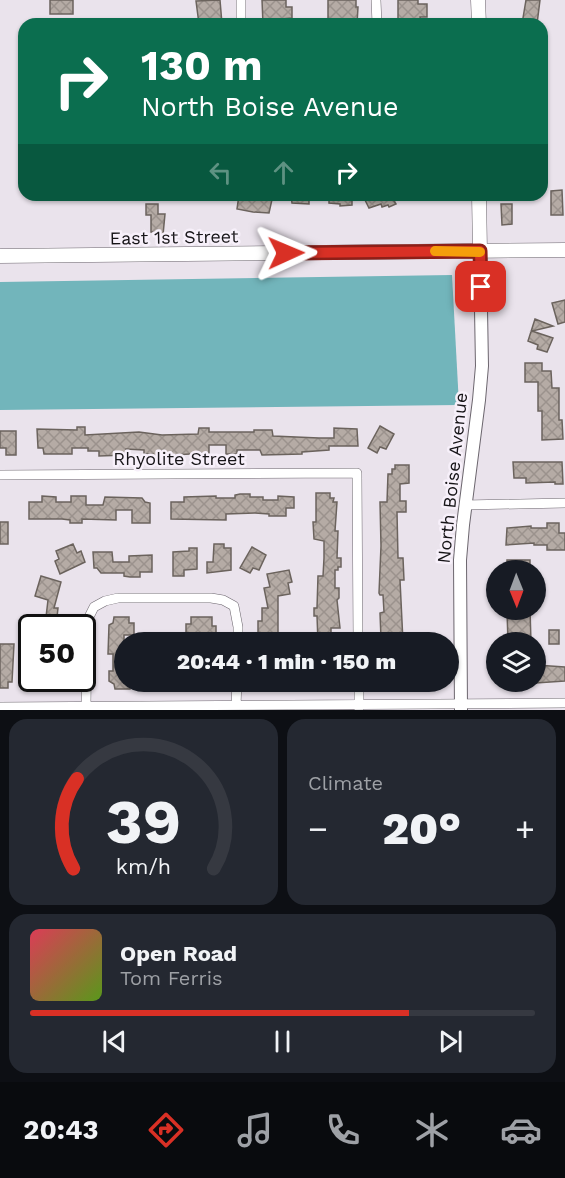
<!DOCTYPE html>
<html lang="en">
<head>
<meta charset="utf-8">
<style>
  :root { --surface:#171b24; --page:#242831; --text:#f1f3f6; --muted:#9ea1a6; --line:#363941; --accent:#d93025 }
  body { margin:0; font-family:"Work Sans",sans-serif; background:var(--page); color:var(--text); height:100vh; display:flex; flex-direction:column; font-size:22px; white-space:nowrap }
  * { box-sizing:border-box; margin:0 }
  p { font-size:20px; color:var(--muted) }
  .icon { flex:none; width:33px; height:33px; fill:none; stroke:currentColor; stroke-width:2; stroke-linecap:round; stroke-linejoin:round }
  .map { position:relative; height:710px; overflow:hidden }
  .sheet { display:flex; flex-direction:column; gap:9px; padding:9px; background:#0d0f14; flex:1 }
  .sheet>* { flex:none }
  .guide { position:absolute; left:18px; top:18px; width:530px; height:183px; border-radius:18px; box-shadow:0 2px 4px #0004; background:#0b6e4f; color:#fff; overflow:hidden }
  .needle { width:39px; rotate:179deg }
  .tools { position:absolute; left:486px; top:560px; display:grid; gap:12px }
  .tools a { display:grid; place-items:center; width:60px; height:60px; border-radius:50%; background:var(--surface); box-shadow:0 2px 4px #0004; font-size:30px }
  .speed { position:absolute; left:18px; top:614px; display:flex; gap:12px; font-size:30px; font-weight:700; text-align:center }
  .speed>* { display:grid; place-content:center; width:78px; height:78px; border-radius:50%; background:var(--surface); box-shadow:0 2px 4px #0004; line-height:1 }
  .speed .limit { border:3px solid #111; border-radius:9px; background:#fff; color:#111 }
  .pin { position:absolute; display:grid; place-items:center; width:51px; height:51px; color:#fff; margin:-26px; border-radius:12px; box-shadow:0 3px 9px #0006 }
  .me { position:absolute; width:66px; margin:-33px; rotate:89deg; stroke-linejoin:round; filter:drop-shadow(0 0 4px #0008) }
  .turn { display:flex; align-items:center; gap:21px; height:126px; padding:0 24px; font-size:27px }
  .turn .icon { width:78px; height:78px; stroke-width:2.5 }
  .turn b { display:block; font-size:42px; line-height:51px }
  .lanes { display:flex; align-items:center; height:57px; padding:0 24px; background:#0003; justify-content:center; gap:30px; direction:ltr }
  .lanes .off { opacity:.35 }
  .big { font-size:45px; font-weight:800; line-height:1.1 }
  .sheet .tile { flex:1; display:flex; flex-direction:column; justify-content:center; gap:9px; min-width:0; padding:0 21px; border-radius:18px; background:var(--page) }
  .sheet .dial { align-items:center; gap:0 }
  .dial svg { height:156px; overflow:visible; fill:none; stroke:var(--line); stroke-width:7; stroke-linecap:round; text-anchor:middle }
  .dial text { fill:var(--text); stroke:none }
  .song { display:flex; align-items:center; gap:18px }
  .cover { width:72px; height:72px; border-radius:9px; background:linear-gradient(135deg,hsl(350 70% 55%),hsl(90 70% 35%)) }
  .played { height:6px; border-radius:3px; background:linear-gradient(90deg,var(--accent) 75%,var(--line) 75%) }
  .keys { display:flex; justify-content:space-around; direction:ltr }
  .heat { display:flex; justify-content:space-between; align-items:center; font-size:33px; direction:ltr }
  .sheet .tiles { flex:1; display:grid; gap:9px; grid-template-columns:1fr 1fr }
  .tile:last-child { grid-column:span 2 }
  .trip { position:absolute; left:114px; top:632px; width:345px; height:60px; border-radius:30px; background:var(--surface); box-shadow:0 2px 4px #0004; font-weight:800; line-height:60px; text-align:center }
  .dock { display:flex; height:96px; justify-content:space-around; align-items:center; background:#090b0e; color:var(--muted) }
  .dock .icon { width:42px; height:42px }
  .dock .current { color:var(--accent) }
  .dock b { font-size:27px; color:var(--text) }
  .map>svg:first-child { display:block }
  .water { fill:#72b5bb }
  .building { fill:url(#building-cross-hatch); stroke:#6b635d; stroke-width:1.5 }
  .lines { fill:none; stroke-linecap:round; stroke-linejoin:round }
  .minor-casing { stroke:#6c666e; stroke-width:10 }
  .tertiary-casing { stroke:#6c666e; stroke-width:14 }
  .secondary-casing { stroke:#6c666e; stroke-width:15 }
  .minor { stroke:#fff; stroke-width:9 }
  .tertiary { stroke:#fff; stroke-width:12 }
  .secondary { stroke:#fff; stroke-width:14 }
  .route-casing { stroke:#8d1f18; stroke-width:15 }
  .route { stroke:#d93025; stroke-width:10 }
  .slow { stroke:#f59e0b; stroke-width:10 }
  .labels { text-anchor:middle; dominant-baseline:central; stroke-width:5; stroke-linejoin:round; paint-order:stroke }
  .street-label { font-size:18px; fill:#161417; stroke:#f7f0fa }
</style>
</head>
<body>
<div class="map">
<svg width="565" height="710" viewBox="0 0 565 710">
  <defs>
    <pattern id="building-cross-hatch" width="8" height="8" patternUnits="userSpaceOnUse" patternTransform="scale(1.5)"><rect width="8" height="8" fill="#b5aba5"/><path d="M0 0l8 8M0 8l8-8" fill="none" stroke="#9b928d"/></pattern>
  </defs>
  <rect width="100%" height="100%" fill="#eae3ec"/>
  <!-- water -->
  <path class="water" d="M 452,275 L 459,405 L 0,410 L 0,282 Z"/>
  <!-- building -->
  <path class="building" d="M 50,0 L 73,0 L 73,14 L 50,14 Z
    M 220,0 L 222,24 L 199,24 L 196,1 Z
    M 262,0 L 286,0 L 286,7 L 292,7 L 292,18 L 282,19 L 282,24 L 263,24 Z
    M 328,0 L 356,0 L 356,7 L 358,7 L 357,24 L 328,24 Z
    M 398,0 L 418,0 L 418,4 L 427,4 L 427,17 L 420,17 L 421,23 L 398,23 Z
    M 526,0 L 540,0 L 537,24 L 522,24 Z
    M 562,190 L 563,215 L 551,215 L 551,191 Z
    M 239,195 L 273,195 L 269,213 L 253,212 L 237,209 Z
    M 291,195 L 309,195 L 309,204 L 292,203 Z
    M 329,195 L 352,195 L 352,205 L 340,206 L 340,204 L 329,203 Z
    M 372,195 L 409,195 L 409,196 L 394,201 L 396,204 L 389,207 L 388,205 L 382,207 L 381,204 L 369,208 L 364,198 Z
    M 146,204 L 158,204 L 158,214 L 165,214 L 163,235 L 154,235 L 154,232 L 151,232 L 151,215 L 146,215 Z
    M 501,204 L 512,204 L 512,224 L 502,225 Z
    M 565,300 L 565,322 L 558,324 L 552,303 Z
    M 535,319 L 553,326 L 532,331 L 553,338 L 547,352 L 537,349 L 538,345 L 528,341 Z
    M 525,363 L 542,363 L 542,371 L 551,371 L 552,388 L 559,388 L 559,420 L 562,420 L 563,439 L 542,440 L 542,411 L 538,411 L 538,382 L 525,382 Z
    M 380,426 L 394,434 L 386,449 L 380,447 L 377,453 L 368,448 Z
    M 77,427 L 85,427 L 85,435 L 139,432 L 162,435 L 198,434 L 199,428 L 209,428 L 209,432 L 254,432 L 254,430 L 272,430 L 273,436 L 319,438 L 334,438 L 334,428 L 357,429 L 358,446 L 329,446 L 329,450 L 302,452 L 302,454 L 262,455 L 260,450 L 237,450 L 237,454 L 226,454 L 226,445 L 209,445 L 209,453 L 153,456 L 153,454 L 144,454 L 144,450 L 126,449 L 126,455 L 99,456 L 99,451 L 88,451 L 88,448 L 72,448 L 72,454 L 44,454 L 43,448 L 38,448 L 37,429 L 77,430 Z
    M 0,431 L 16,431 L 16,455 L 6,455 L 6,448 L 0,448 Z
    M 513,462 L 562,462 L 563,484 L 555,484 L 555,482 L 526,483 L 526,478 L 514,478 Z
    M 395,465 L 409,465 L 409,483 L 400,484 L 400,501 L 406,501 L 406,512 L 397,512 L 398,558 L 403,558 L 404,580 L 400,580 L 403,642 L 387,642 L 387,637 L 381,638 L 380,613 L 384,612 L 383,595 L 380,595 L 379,593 L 381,546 L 380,502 L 387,502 L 388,474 L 392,474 L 392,469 L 395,469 Z
    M 316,493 L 330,493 L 330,498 L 334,498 L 333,502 L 337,502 L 335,531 L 338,531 L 337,558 L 341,558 L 341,567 L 338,567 L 338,570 L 335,570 L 335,588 L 339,588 L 339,598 L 337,600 L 340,628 L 331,628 L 331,642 L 318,642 L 317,616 L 314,616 L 314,608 L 317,608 L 318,576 L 323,576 L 324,558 L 324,541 L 314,539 L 313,522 L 316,522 Z
    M 240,494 L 250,494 L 250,497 L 263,497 L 263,500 L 278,500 L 278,496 L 294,497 L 294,508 L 286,508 L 286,516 L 269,516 L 269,514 L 255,513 L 226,514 L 226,520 L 171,519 L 171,502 L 184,502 L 184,497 L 216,496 L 216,498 L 235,498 L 235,495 Z
    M 42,496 L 56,497 L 56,502 L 71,502 L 71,496 L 86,496 L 86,505 L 103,505 L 105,497 L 142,498 L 145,502 L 150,503 L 150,523 L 132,523 L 132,510 L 116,510 L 116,520 L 82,519 L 82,523 L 70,523 L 70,520 L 62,519 L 29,519 L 29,502 L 42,502 Z
    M 0,522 L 8,522 L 8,544 L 0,544 Z
    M 547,523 L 559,523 L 559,533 L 565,533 L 565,550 L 547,550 L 547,545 L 534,545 L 534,543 L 506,545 L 507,528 L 531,526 L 531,528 L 547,528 Z
    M 73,544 L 77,553 L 81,551 L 85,562 L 60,574 L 55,561 L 59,559 L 56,551 Z
    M 214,544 L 224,544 L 224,548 L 231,548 L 231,570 L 207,573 L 207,562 L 213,562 Z
    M 252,547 L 266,555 L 259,570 L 253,568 L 250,573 L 240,568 Z
    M 189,548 L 197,548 L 197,569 L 184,570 L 184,576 L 173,576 L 173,552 L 189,551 Z
    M 93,552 L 112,552 L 113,562 L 129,562 L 129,556 L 152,555 L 152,572 L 140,572 L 140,577 L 130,577 L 124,576 L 124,573 L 101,573 L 97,568 L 94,568 Z
    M 507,560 L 530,560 L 530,570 L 507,570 Z
    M 289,570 L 292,582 L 288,583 L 290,594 L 278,596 L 278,642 L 258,642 L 258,621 L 262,621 L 262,608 L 268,608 L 264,588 L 270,587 L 267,574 Z
    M 41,576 L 61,582 L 54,608 L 58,608 L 57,617 L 61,618 L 60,627 L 39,627 L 40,617 L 46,617 L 48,600 L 35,596 Z
    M 514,609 L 530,609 L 531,642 L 508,642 L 507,611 Z
    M 114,617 L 129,617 L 129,623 L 134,623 L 134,635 L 124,635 L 124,681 L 130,681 L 130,689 L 115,689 L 114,684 L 109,681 L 109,671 L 113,671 L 113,654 L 108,654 L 109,625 L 113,623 Z
    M 191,617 L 212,617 L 212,626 L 216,626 L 216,636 L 210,636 L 210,642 L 186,642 L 186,624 L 191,624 Z
    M 549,630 L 559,630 L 559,644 L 549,644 Z
    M 0,644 L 14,644 L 12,682 L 8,682 L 8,688 L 0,688 Z
    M 536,665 L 565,667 L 565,681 L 536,683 Z
    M 45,678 L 61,678 L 61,690 L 46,690 Z
    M 196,681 L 215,681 L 215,689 L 196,689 Z
    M 264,681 L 279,681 L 279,689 L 264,689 Z"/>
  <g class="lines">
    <defs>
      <path id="minor" d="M 241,0 L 241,24
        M 376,0 L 377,24
        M 0,475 L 357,473 L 358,642
        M 465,505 L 565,503
        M 359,681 L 359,710
        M 236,706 L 237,681
        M 0,707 L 565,703
        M 86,707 L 87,631 L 89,617 L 94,607 L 105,601 L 118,598 L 211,598 L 223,600 L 234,606 L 238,627 L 238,642"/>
      <path id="tertiary" d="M 461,710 L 460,560 L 463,525 L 479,400 L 482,366 L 480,251"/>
      <path id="secondary" d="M 478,0 L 479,24
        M 479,195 L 480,251
        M 0,256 L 565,250"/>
    </defs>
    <!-- minor casing -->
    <use href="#minor" class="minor-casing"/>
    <!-- tertiary casing -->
    <use href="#tertiary" class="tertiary-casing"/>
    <!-- secondary casing -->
    <use href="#secondary" class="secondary-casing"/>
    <!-- minor -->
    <use href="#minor" class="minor"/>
    <!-- tertiary -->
    <use href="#tertiary" class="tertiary"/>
    <!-- secondary -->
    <use href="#secondary" class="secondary"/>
  </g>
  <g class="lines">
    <defs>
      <path id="route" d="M 286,253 L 480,251 L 481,287"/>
    </defs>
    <!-- route casing -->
    <use href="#route" class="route-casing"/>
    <!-- route -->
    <use href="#route" class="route"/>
    <!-- slow -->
    <path class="slow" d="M 435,251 L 480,252"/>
  </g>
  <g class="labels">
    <!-- street labels -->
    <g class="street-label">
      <text transform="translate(174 237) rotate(-1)">East 1st Street</text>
      <text x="179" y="458">Rhyolite Street</text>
      <text transform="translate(452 478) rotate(-84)">North Boise Avenue</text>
    </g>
  </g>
</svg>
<div class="tools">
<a><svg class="needle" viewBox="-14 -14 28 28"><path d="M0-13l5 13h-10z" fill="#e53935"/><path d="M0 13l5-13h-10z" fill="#9ea1a6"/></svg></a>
<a><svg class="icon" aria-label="layers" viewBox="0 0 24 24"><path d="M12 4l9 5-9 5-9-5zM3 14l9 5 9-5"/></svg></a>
</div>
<div class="speed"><div class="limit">50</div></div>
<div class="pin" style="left:481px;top:287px;background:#d93025"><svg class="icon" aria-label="arrive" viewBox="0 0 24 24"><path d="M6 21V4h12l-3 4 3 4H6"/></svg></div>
<svg class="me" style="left:286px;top:253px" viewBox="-20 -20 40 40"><path d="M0-17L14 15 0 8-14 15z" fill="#d93025" stroke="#fff" stroke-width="4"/></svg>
<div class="trip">20:44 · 1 min · 150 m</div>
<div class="guide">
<div class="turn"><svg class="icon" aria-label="right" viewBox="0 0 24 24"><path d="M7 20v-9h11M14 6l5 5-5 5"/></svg><div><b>130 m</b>North Boise Avenue</div></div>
<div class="lanes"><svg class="icon off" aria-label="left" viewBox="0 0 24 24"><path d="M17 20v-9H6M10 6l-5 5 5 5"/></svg><svg class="icon off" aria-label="ahead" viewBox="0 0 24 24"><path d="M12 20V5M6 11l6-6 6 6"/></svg><svg class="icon" aria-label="right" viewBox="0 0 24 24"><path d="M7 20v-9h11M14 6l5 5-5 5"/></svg></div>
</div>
</div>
<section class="sheet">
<div class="tiles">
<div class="tile dial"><svg viewBox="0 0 100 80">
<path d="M14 69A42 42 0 1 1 86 69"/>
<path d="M14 69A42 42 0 0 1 16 23" stroke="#d93025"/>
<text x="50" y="56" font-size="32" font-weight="700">39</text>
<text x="50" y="72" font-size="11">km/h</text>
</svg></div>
<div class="tile"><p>Climate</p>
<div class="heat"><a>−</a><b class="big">20°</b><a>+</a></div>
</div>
<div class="tile">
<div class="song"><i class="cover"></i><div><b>Open Road</b><p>Tom Ferris</p></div></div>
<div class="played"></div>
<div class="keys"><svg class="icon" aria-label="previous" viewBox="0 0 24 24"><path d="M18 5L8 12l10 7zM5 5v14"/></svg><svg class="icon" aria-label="pause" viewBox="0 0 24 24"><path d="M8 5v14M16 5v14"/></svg><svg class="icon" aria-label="next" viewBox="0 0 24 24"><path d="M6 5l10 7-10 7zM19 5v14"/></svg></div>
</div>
</div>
</section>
<nav class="dock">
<b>20:43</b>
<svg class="icon current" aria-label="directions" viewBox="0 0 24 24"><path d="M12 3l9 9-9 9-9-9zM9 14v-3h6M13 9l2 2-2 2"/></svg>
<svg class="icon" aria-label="music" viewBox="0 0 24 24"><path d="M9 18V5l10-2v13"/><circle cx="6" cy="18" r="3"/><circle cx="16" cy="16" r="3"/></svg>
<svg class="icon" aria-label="phone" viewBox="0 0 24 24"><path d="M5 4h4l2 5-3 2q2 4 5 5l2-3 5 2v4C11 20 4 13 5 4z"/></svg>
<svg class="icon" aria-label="climate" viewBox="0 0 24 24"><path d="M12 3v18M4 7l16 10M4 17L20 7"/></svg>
<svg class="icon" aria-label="car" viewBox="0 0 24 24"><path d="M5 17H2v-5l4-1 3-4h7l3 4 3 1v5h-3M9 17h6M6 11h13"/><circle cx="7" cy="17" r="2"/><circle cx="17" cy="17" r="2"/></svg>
</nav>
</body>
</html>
